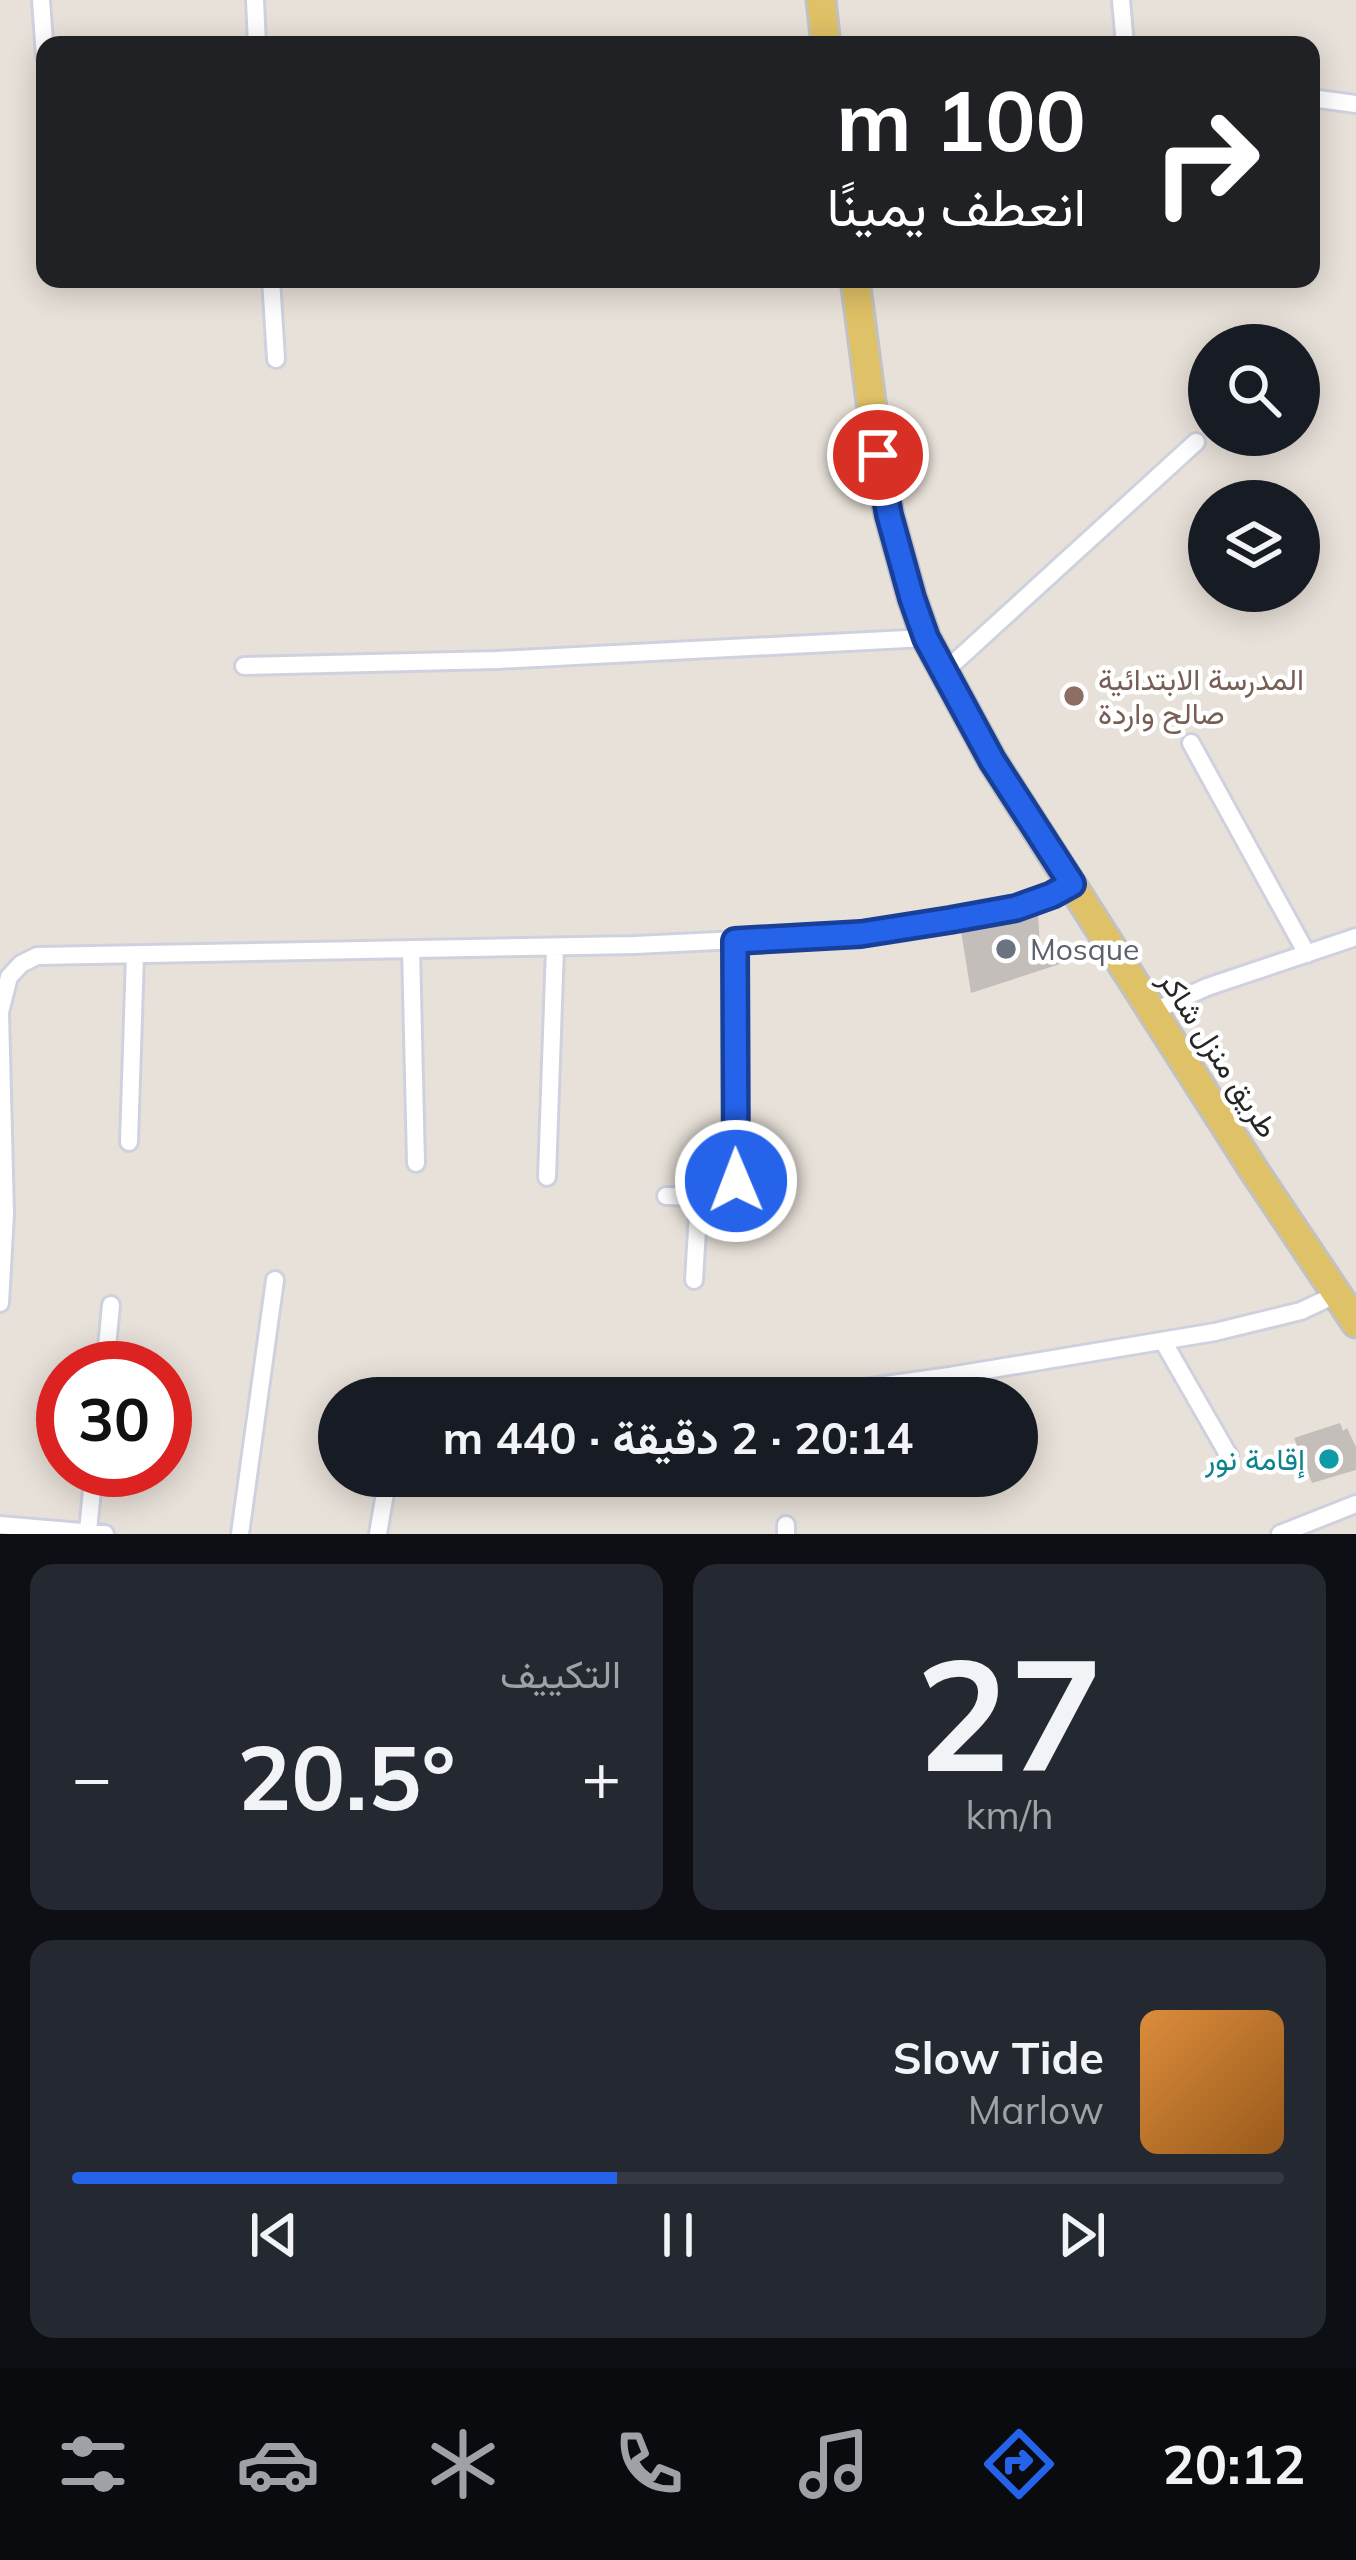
<!DOCTYPE html>
<html lang="ar">
<head>
<meta charset="utf-8">
<style>
  :root { --surface:#171b24; --page:#242831; --text:#f1f3f6; --muted:#9ea1a6; --line:#363941; --accent:#2563eb }
  body { margin:0; font-family:Mulish,Vazirmatn,sans-serif; background:var(--page); color:var(--text); direction:rtl; height:100vh; display:flex; flex-direction:column; font-size:45px; white-space:nowrap }
  * { box-sizing:border-box; margin:0 }
  p { font-size:39px; color:var(--muted) }
  .icon { flex:none; width:66px; height:66px; fill:none; stroke:currentColor; stroke-width:2; stroke-linecap:round; stroke-linejoin:round }
  .map { position:relative; height:1534px; overflow:hidden; direction:ltr }
  .sheet { display:flex; flex-direction:column; gap:30px; padding:30px; background:#0d0f14; flex:1 }
  .sheet>* { flex:none }
  .hud { position:absolute; left:36px; top:36px; width:1284px; height:252px; border-radius:24px; box-shadow:0 6px 30px #0003; direction:rtl; background:#202124; color:#fff; overflow:hidden }
  .fabs { position:absolute; left:1188px; top:324px; display:grid; gap:24px }
  .fabs a { display:grid; place-items:center; width:132px; height:132px; border-radius:50%; background:var(--surface); box-shadow:0 6px 30px #0003; font-size:60px }
  .speed { position:absolute; left:36px; top:1341px; display:flex; gap:24px; font-size:60px; font-weight:700; text-align:center }
  .speed>* { display:grid; place-content:center; width:156px; height:156px; border-radius:50%; background:var(--surface); box-shadow:0 6px 30px #0003; line-height:1 }
  .speed .limit { border:18px solid #d22; background:#fff; color:#111 }
  .pin { position:absolute; display:grid; place-items:center; width:102px; height:102px; color:#fff; margin:-51px; border:6px solid #fff; border-radius:50%; box-shadow:0 3px 12px #0007 }
  .me { position:absolute; width:132px; margin:-66px; rotate:359deg; stroke-linejoin:round; filter:drop-shadow(0 0 9px #0008) }
  .turn { display:flex; align-items:center; gap:42px; height:252px; padding:0 36px; font-size:54px }
  .turn .icon { width:156px; height:156px; stroke-width:2.5 }
  .turn b { display:block; font-size:84px; line-height:102px }
  .big { font-size:90px; font-weight:700; line-height:1.1 }
  .sheet .widget { flex:1; display:flex; flex-direction:column; justify-content:center; gap:18px; min-width:0; padding:0 42px; border-radius:24px; background:var(--page) }
  .sheet .dial { align-items:center; gap:0 }
  .dial b { font-size:156px; line-height:1 }
  .song { display:flex; align-items:center; gap:36px }
  .cover { width:144px; height:144px; border-radius:18px; background:linear-gradient(135deg,hsl(30 70% 55%),hsl(30 70% 35%)) }
  .played { height:12px; border-radius:6px; background:linear-gradient(90deg,var(--accent) 45%,var(--line) 45%) }
  .keys { display:flex; justify-content:space-around; direction:ltr }
  .heat { display:flex; justify-content:space-between; align-items:center; font-size:66px; direction:ltr }
  .sheet .tiles { flex:1; display:grid; gap:30px; grid-template-columns:1fr 1fr }
  .widget:last-child { grid-column:span 2 }
  .trip { position:absolute; left:318px; top:1377px; width:720px; height:120px; border-radius:60px; background:var(--surface); box-shadow:0 6px 30px #0003; font-weight:700; line-height:120px; text-align:center; direction:rtl }
  .tabs { display:flex; height:192px; justify-content:space-around; align-items:center; background:#090b0e; color:var(--muted) }
  .tabs .icon { width:84px; height:84px }
  .tabs .on { color:var(--accent) }
  .tabs b { font-size:54px; color:var(--text) }
  .map>svg:first-child { display:block }
  .building { fill:#c3beb9 }
  .lines { fill:none; stroke-linecap:round; stroke-linejoin:round }
  .street-casing { stroke:#cfd2de; stroke-width:22 }
  .primary-casing { stroke:#c2c2c2; stroke-width:33 }
  .street { stroke:#fff; stroke-width:16 }
  .primary { stroke:#dfc167; stroke-width:27 }
  .route-casing { stroke:#184099; stroke-width:30 }
  .route { stroke:#2563eb; stroke-width:21 }
  .education-dot { fill:#8d6e63; stroke:#fff; stroke-width:4.5 }
  .worship-dot { fill:#6b7280; stroke:#fff; stroke-width:4.5 }
  .culture-dot { fill:#0f9aa8; stroke:#fff; stroke-width:4.5 }
  .labels { text-anchor:middle; dominant-baseline:central; stroke-width:9; stroke-linejoin:round; paint-order:stroke }
  .education-label { font-size:30px; fill:#785e54; stroke:#fff; text-anchor:start }
  .worship-label { font-size:30px; fill:#5b616d; stroke:#fff; text-anchor:start }
  .street-label { font-size:30px; fill:#262626; stroke:#fff }
  .culture-label { font-size:30px; fill:#0d838f; stroke:#fff; text-anchor:end }
</style>
</head>
<body>
<div class="map">
<svg width="1356" height="1534" viewBox="0 0 1356 1534">
  <rect width="100%" height="100%" fill="#e8e1d9"/>
  <!-- building -->
  <path class="building" d="M 1038,912 L 1040,949 L 1055,946 L 1063,963 L 971,993 L 960,925 Z
    M 1340,1423 L 1343,1431 L 1347,1428 L 1356,1447 L 1356,1470 L 1312,1483 L 1294,1438 Z"/>
  <g class="lines">
    <defs>
      <path id="street" d="M 41,0 L 45,56
        M 255,0 L 257,45
        M 1121,0 L 1125,45
        M 1311,98 L 1356,104
        M 271,279 L 276,359
        M 244,666 L 497,660 L 926,638
        M 944,672 L 1196,442
        M 1191,743 L 1307,954
        M 411,949 L 416,1163
        M 1152,1012 L 1207,987 L 1356,937
        M 129,1142 L 135,955
        M 547,1177 L 555,947
        M 666,1196 L 699,1197
        M 694,1280 L 699,1197 L 732,1194 L 736,1181 L 735,942
        M 0,1303 L 5,1214 L 0,1012 L 9,977 L 21,964 L 37,956 L 635,945 L 861,934 L 1015,908 L 1051,895 L 1072,884
        M 1163,1341 L 1229,1456
        M 105,1368 L 111,1305
        M 762,1398 L 835,1392 L 950,1376 L 1215,1332 L 1301,1311 L 1337,1294
        M 0,1525 L 105,1534
        M 88,1531 L 94,1470
        M 240,1534 L 275,1280
        M 378,1534 L 388,1476
        M 786,1534 L 786,1525
        M 1280,1534 L 1356,1504"/>
      <path id="primary" d="M 821,0 L 826,45
        M 855,279 L 878,455 L 889,515 L 912,598 L 926,638 L 992,760 L 1253,1169 L 1356,1323"/>
    </defs>
    <!-- street casing -->
    <use href="#street" class="street-casing"/>
    <!-- primary casing -->
    <use href="#primary" class="primary-casing"/>
    <!-- street -->
    <use href="#street" class="street"/>
    <!-- primary -->
    <use href="#primary" class="primary"/>
  </g>
  <g class="lines">
    <defs>
      <path id="route" d="M 736,1181 L 735,941 L 861,934 L 950,920 L 1016,908 L 1052,895 L 1072,884 L 992,760 L 926,638 L 912,598 L 889,515 L 878,455"/>
    </defs>
    <!-- route casing -->
    <use href="#route" class="route-casing"/>
    <!-- route -->
    <use href="#route" class="route"/>
  </g>
  <!-- markers -->
  <circle class="education-dot" cx="1074" cy="696" r="12"/>
  <circle class="worship-dot" cx="1006" cy="949" r="12"/>
  <circle class="culture-dot" cx="1329" cy="1459" r="12"/>
  <g class="labels">
    <!-- education labels -->
    <g class="education-label">
      <text x="1098" y="679">المدرسة الابتدائية<tspan x="1098" dy="34">صالح واردة</tspan></text>
    </g>
    <!-- worship labels -->
    <g class="worship-label">
      <text x="1030" y="949">Mosque</text>
    </g>
    <!-- street labels -->
    <g class="street-label">
      <text transform="translate(1219 1054) rotate(57)">طريق منزل شاكر</text>
    </g>
    <!-- culture labels -->
    <g class="culture-label">
      <text x="1305" y="1459">إقامة نور</text>
    </g>
  </g>
</svg>
<div class="fabs">
<a><svg class="icon" aria-label="search" viewBox="0 0 24 24"><circle cx="10" cy="10" r="6"/><path d="M15 15l6 6"/></svg></a>
<a><svg class="icon" aria-label="layers" viewBox="0 0 24 24"><path d="M12 4l9 5-9 5-9-5zM3 14l9 5 9-5"/></svg></a>
</div>
<div class="speed"><div class="limit">30</div></div>
<div class="pin" style="left:878px;top:455px;background:#d93025"><svg class="icon" aria-label="arrive" viewBox="0 0 24 24"><path d="M6 21V4h12l-3 4 3 4H6"/></svg></div>
<svg class="me" style="left:736px;top:1181px" viewBox="-20 -20 40 40"><circle r="17" fill="#2563eb" stroke="#fff" stroke-width="3"/><path d="M0-11L8 9 0 5-8 9z" fill="#fff"/></svg>
<div class="trip">20:14 · 2 دقيقة · 440 m</div>
<div class="hud">
<div class="turn"><svg class="icon" aria-label="right" viewBox="0 0 24 24"><path d="M7 20v-9h11M14 6l5 5-5 5"/></svg><div><b>100 m</b>انعطف يمينًا</div></div>
</div>
</div>
<section class="sheet">
<div class="tiles">
<div class="widget dial"><b>27</b><p>km/h</p></div>
<div class="widget"><p>التكييف</p>
<div class="heat"><a>−</a><b class="big">20.5°</b><a>+</a></div>
</div>
<div class="widget">
<div class="song"><i class="cover"></i><div><b>Slow Tide</b><p>Marlow</p></div></div>
<div class="played"></div>
<div class="keys"><svg class="icon" aria-label="previous" viewBox="0 0 24 24"><path d="M18 5L8 12l10 7zM5 5v14"/></svg><svg class="icon" aria-label="pause" viewBox="0 0 24 24"><path d="M8 5v14M16 5v14"/></svg><svg class="icon" aria-label="next" viewBox="0 0 24 24"><path d="M6 5l10 7-10 7zM19 5v14"/></svg></div>
</div>
</div>
</section>
<nav class="tabs">
<b>20:12</b>
<svg class="icon on" aria-label="directions" viewBox="0 0 24 24"><path d="M12 3l9 9-9 9-9-9zM9 14v-3h6M13 9l2 2-2 2"/></svg>
<svg class="icon" aria-label="music" viewBox="0 0 24 24"><path d="M9 18V5l10-2v13"/><circle cx="6" cy="18" r="3"/><circle cx="16" cy="16" r="3"/></svg>
<svg class="icon" aria-label="phone" viewBox="0 0 24 24"><path d="M5 4h4l2 5-3 2q2 4 5 5l2-3 5 2v4C11 20 4 13 5 4z"/></svg>
<svg class="icon" aria-label="climate" viewBox="0 0 24 24"><path d="M12 3v18M4 7l16 10M4 17L20 7"/></svg>
<svg class="icon" aria-label="car" viewBox="0 0 24 24"><path d="M5 17H2v-5l4-1 3-4h7l3 4 3 1v5h-3M9 17h6M6 11h13"/><circle cx="7" cy="17" r="2"/><circle cx="17" cy="17" r="2"/></svg>
<svg class="icon" aria-label="filters" viewBox="0 0 24 24"><path d="M4 7h16M4 17h16"/><circle cx="9" cy="7" r="2"/><circle cx="15" cy="17" r="2"/></svg>
</nav>
</body>
</html>
